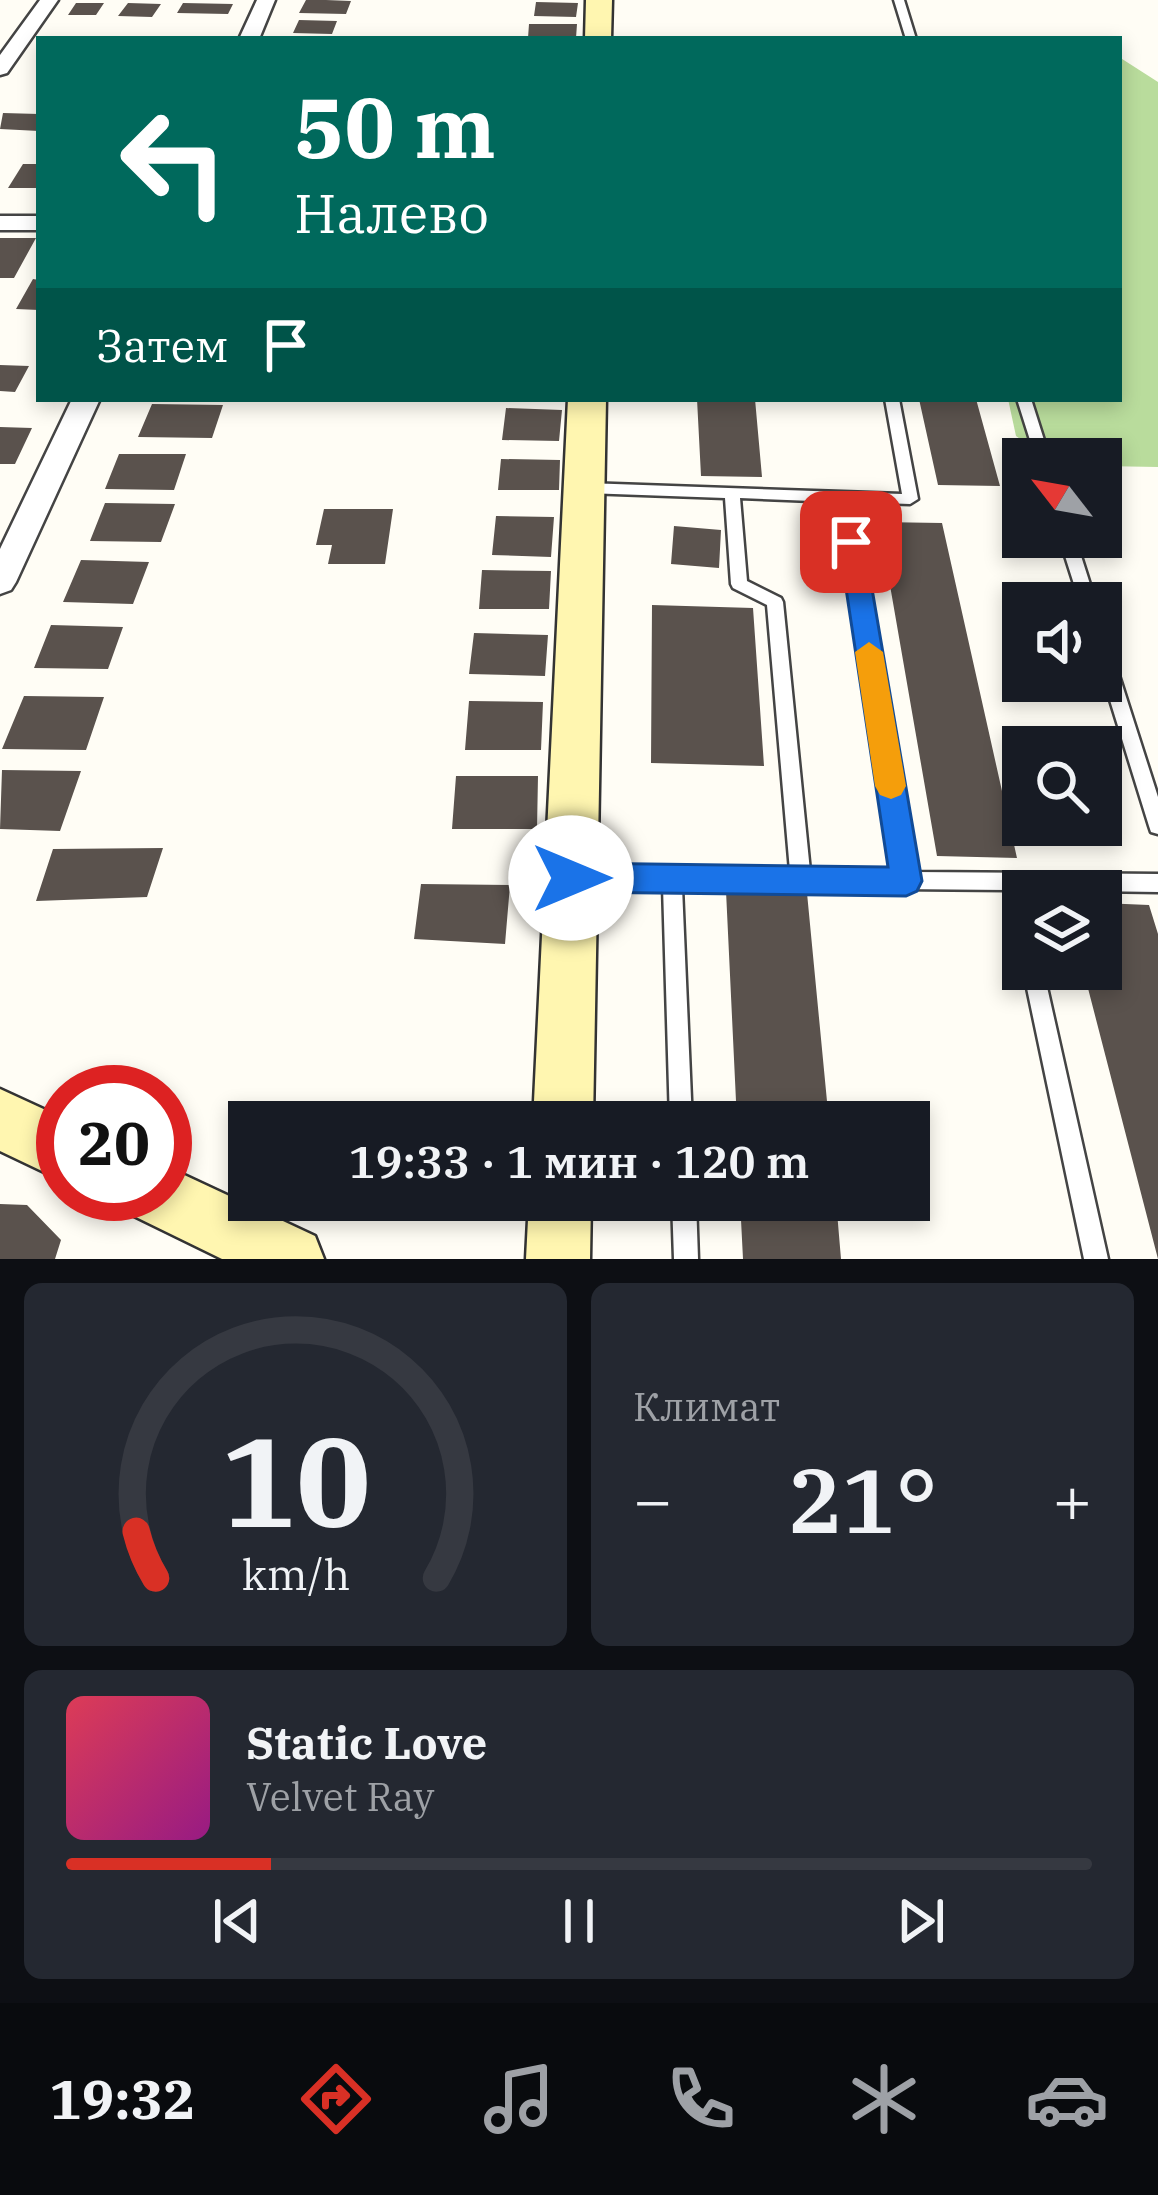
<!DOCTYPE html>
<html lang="ru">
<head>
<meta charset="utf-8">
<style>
  :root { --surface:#171b24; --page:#242831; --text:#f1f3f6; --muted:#9ea1a6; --line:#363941; --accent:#d93025 }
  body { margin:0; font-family:"IBM Plex Serif",serif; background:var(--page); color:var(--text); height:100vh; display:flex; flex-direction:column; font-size:45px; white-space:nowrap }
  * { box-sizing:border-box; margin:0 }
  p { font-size:39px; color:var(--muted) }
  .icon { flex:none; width:66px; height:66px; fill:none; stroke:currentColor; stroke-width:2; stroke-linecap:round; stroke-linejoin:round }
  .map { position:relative; height:1259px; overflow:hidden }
  .side { display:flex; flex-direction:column; gap:24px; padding:24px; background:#0d0f14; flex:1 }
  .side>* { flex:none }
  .guide { position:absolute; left:36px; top:36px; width:1086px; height:366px; border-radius:0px; box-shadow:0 6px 18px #0003; background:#00695c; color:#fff; overflow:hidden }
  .needle { width:78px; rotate:301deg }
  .buttons { position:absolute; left:1002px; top:438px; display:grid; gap:24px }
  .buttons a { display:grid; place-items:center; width:120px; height:120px; border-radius:0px; background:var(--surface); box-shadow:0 6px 18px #0003; font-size:60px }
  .speed { position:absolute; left:36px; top:1065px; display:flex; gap:24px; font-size:60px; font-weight:700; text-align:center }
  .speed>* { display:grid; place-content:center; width:156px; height:156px; border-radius:50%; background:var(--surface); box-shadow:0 6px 18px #0003; line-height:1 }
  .speed .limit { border:18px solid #d22; background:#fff; color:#111 }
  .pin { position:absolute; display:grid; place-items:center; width:102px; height:102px; color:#fff; margin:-51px; border-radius:24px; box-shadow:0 6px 18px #0006 }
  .me { position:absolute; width:132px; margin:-66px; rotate:90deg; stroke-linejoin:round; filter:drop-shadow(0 0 9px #0008) }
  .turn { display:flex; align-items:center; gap:42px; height:252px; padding:0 60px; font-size:54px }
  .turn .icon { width:156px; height:156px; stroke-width:2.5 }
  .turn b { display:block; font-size:84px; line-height:102px }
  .then { display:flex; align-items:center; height:114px; padding:0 60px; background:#0003; gap:24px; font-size:45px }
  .big { font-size:90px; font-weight:600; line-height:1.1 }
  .side .widget { flex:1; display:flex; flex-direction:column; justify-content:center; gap:18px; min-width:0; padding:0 42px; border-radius:18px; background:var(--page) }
  .side .dial { align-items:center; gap:0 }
  .dial svg { height:312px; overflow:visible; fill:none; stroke:var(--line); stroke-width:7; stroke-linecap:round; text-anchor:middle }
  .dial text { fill:var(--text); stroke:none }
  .song { display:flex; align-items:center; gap:36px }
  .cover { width:144px; height:144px; border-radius:18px; background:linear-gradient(135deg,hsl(350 70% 55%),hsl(310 70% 35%)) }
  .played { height:12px; border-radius:6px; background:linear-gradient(90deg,var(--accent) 20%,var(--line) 20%) }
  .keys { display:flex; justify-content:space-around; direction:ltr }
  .heat { display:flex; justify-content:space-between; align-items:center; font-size:66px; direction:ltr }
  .side .tiles { flex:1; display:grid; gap:24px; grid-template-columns:1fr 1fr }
  .widget:last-child { grid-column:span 2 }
  .trip { position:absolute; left:228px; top:1101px; width:702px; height:120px; border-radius:0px; background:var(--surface); box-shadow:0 6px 18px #0003; font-weight:600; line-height:120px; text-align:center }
  .tabs { display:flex; height:192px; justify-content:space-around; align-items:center; background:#090b0e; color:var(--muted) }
  .tabs .icon { width:84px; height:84px }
  .tabs .selected { color:var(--accent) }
  .tabs b { font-size:54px; color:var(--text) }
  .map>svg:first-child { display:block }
  .forest { fill:#b9dc9c }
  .building { fill:#5a524d }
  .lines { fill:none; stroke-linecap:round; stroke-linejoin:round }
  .service-casing { stroke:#444; stroke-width:5 }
  .minor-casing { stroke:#444; stroke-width:5 }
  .secondary-casing { stroke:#333; stroke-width:5 }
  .service { fill:#fff; fill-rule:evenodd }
  .minor { fill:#fff; fill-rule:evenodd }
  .secondary { fill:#fff6b0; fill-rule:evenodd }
  .route { fill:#1a73e8; stroke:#114b97; stroke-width:3 }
  .slow { fill:#f59e0b }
</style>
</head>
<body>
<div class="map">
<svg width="1158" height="1259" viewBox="0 0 1158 1259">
  <rect width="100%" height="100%" fill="#fffdf5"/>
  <!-- forest -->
  <path class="forest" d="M 1119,57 L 1158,82 L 1158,467 L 1101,466 L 1101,459 L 1048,459 L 1016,436 L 1008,399 L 1119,399 Z"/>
  <!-- building -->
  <path class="building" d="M 306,0 L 326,0 L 351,1 L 346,14 L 299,13 Z
    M 536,2 L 578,3 L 576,17 L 534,16 Z
    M 76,3 L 104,3 L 96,15 L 68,15 Z
    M 128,3 L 161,4 L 152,17 L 118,16 Z
    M 183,3 L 233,4 L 228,14 L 177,13 Z
    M 299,20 L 337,21 L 332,34 L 293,33 Z
    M 529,24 L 577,24 L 576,38 L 528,38 Z
    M 3,113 L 39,114 L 39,131 L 0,129 Z
    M 23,164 L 39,164 L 39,188 L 8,188 Z
    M 0,238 L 36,238 L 14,278 L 0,278 Z
    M 33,279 L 39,280 L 39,310 L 16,309 Z
    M 0,365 L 29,366 L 15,392 L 0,391 Z
    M 697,399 L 755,399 L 762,477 L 701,476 Z
    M 919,399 L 976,399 L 1000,486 L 938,485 Z
    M 152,404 L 223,405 L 212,438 L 138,437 Z
    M 506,408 L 562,410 L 559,441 L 502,440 Z
    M 0,427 L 32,428 L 15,464 L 0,464 Z
    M 119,454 L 186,454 L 174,490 L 105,489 Z
    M 501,459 L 560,460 L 559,490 L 498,490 Z
    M 105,503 L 175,504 L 161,542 L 90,541 Z
    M 324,509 L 393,509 L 385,564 L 328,564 L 332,545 L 316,545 Z
    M 496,516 L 554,517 L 551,557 L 492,555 Z
    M 879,522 L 942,523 L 1017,858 L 937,856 Z
    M 674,526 L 721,530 L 719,568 L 671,564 Z
    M 81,560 L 149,562 L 133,604 L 63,602 Z
    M 482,570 L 551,571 L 549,609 L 479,609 Z
    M 652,605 L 753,608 L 764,766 L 651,763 Z
    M 51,625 L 123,627 L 108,669 L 34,668 Z
    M 474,633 L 548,635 L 545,676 L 469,674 Z
    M 24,696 L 104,697 L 86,750 L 2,749 Z
    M 469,701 L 543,702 L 541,750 L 465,750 Z
    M 2,770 L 81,771 L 60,831 L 0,829 Z
    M 456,776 L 538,776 L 537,829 L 452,829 Z
    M 163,848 L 147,897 L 36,901 L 53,849 Z
    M 421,884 L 510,885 L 505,944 L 414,939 Z
    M 726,891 L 807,893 L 829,1122 L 737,1122 Z
    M 1101,903 L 1149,905 L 1158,934 L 1158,1259 L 1083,969 L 1101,969 Z
    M 740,1200 L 836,1200 L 841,1259 L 743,1259 Z
    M 0,1204 L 27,1205 L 61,1240 L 55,1259 L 0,1259 Z"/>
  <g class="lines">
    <defs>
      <path id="service" d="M 894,0 L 904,0 L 916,39 L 906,39 Z
        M 885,399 L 899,399 L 918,499 L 910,504 L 852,502 L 914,872 L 1158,874 L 1158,892 L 1026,890 L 1023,891 L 1023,932 L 1016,929 L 1006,890 L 682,887 L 692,1122 L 670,1122 L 663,886 L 578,886 L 571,883 L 568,877 L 571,871 L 578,868 L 790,871 L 767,605 L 733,588 L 731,584 L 725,498 L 586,493 L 579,488 L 586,483 L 902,494 ZM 740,498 L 837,502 L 895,872 L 810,871 L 783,602 L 781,598 L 747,581 Z
        M 1017,399 L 1031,399 L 1050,459 L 1036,459 Z
        M 1059,537 L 1075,537 L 1096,603 L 1080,603 Z
        M 1101,638 L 1107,640 L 1109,644 L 1158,797 L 1158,834 L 1151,832 L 1149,826 L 1101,671 Z
        M 1023,969 L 1043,969 L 1108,1259 L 1084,1259 Z
        M 672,1200 L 696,1200 L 698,1259 L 674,1259 Z"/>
      <path id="minor" d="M 40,0 L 58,0 L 7,73 L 0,75 L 0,55 Z
        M 257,0 L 275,0 L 259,39 L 239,39 Z
        M 0,216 L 39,216 L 39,230 L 0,230 Z
        M 72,399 L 100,399 L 16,582 L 11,590 L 0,594 L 0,549 Z"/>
      <path id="secondary" d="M 586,0 L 612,0 L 611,39 L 585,39 Z
        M 568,399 L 606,399 L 593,1122 L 533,1122 Z
        M 0,1089 L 63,1118 L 63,1181 L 0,1151 Z
        M 165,1166 L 315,1236 L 324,1259 L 222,1259 L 134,1216 L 125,1194 L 165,1194 Z
        M 529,1200 L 591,1200 L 590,1259 L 526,1259 Z"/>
    </defs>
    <!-- service casing -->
    <use href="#service" class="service-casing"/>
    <!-- minor casing -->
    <use href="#minor" class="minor-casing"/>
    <!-- secondary casing -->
    <use href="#secondary" class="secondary-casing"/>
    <!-- service -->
    <use href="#service" class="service"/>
    <!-- minor -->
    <use href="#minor" class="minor"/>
    <!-- secondary -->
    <use href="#secondary" class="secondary"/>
  </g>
  <!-- route -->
  <path class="route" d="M 851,532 L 864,542 L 922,881 L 917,891 L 906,896 L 571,892 L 560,887 L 555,878 L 560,868 L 571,863 L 888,867 L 839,542 Z"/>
  <!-- slow -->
  <path class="slow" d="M 869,642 L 883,652 L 906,786 L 901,795 L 891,799 L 880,795 L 875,786 L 855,652 Z"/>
</svg>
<div class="buttons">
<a><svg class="needle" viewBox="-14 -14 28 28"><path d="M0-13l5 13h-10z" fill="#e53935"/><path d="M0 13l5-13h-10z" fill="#9ea1a6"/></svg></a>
<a><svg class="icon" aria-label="sound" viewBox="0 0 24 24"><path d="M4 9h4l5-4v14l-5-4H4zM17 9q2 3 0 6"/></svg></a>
<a><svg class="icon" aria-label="search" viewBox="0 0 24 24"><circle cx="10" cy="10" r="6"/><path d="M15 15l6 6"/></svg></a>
<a><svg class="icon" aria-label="layers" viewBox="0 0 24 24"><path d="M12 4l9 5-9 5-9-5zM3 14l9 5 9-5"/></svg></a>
</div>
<div class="speed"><div class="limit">20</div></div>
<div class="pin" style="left:851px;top:542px;background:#d93025"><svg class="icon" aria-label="arrive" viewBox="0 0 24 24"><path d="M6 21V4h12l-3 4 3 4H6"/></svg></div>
<svg class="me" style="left:571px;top:878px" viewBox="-20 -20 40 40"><circle r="19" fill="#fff"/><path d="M0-13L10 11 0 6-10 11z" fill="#1a73e8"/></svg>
<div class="trip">19:33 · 1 мин · 120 m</div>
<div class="guide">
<div class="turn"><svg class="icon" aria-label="left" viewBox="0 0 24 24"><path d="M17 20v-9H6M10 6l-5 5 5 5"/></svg><div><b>50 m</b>Налево</div></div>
<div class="then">Затем<svg class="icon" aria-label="arrive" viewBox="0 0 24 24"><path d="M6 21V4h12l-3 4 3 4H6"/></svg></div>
</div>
</div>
<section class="side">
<div class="tiles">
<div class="widget dial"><svg viewBox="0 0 100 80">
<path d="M14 69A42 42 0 1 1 86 69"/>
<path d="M14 69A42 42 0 0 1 9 57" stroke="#d93025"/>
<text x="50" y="56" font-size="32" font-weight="700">10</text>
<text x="50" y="72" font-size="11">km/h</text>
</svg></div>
<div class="widget"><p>Климат</p>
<div class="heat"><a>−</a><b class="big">21°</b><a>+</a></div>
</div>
<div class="widget">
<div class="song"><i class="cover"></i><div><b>Static Love</b><p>Velvet Ray</p></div></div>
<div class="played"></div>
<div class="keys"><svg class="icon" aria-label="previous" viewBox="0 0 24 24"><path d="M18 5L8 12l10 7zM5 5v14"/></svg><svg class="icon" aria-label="pause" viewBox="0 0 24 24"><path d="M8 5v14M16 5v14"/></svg><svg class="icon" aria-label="next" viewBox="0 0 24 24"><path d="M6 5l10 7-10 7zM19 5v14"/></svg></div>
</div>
</div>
</section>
<nav class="tabs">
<b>19:32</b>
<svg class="icon selected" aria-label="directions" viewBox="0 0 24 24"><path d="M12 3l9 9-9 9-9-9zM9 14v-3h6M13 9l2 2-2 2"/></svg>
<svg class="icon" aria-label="music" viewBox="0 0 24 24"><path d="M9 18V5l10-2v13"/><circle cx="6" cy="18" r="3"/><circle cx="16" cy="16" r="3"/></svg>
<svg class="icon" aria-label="phone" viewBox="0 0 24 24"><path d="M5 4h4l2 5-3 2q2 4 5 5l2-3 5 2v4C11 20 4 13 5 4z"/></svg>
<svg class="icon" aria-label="climate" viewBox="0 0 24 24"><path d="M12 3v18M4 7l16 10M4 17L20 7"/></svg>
<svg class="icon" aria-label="car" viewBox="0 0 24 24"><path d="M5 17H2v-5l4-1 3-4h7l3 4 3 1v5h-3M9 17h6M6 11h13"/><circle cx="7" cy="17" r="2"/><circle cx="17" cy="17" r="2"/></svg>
</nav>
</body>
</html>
